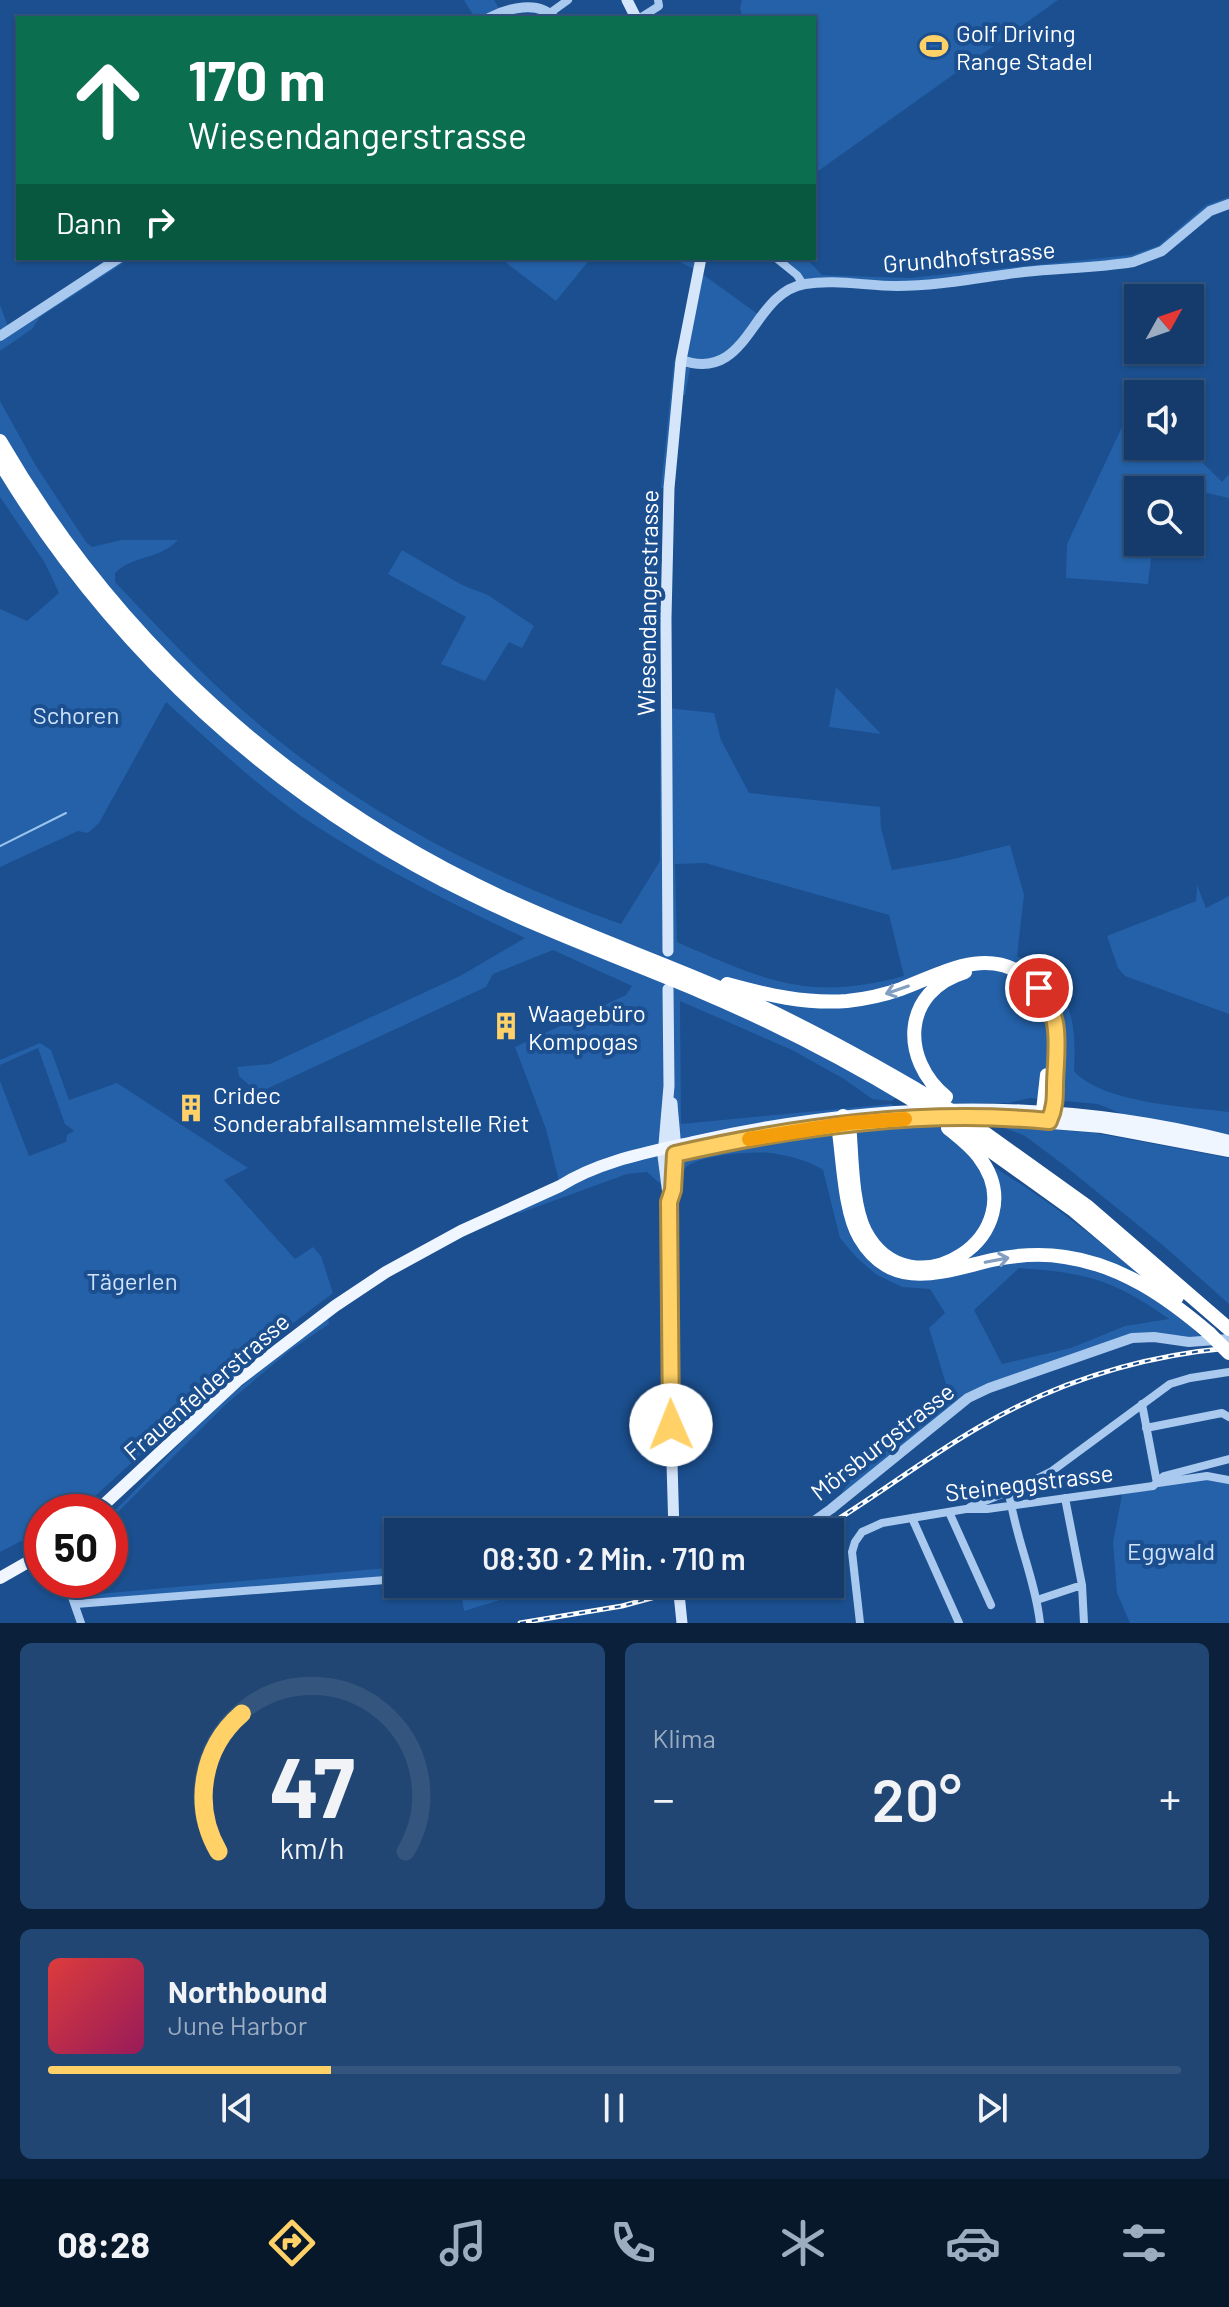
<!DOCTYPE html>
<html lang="de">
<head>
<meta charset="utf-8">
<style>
  :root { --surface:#143b6b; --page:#214673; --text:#f1f3f6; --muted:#9dadc1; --line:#33557e; --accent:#ffd166 }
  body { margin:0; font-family:Barlow,sans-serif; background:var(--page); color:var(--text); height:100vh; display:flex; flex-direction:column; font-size:30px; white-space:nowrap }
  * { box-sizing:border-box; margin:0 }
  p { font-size:26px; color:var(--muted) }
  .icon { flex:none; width:44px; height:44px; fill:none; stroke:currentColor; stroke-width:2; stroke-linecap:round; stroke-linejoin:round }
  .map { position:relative; height:1623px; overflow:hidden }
  .panel { display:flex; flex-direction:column; gap:20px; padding:20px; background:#0b203b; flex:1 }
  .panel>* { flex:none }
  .banner { position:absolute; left:16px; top:16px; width:800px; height:244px; border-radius:0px; box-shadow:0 2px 6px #0004,0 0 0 2px var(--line); background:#0b6e4f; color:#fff; overflow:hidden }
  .needle { width:52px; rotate:50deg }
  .tools { position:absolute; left:1124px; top:284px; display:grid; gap:16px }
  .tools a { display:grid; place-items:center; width:80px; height:80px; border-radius:0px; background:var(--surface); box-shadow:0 2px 6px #0004,0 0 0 2px var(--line); font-size:40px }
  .speed { position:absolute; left:24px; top:1494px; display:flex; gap:16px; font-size:40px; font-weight:700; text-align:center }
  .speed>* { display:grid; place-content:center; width:104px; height:104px; border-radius:50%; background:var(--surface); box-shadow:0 2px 6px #0004,0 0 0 2px var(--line); line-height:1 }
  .speed .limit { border:12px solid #d22; background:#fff; color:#111 }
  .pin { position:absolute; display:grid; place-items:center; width:68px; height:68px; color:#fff; margin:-34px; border:4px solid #fff; border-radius:50%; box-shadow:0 2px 8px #0007 }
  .me { position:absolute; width:88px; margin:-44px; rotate:359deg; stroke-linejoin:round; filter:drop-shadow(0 0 6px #0008) }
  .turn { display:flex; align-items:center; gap:28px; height:168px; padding:0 40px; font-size:36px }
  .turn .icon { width:104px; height:104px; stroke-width:2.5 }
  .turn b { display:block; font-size:56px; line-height:68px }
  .then { display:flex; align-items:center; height:76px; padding:0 40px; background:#0003; gap:16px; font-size:30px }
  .big { font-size:60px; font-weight:600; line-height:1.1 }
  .panel .card { flex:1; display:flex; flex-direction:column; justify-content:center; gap:12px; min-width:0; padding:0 28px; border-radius:12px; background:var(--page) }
  .panel .dial { align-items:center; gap:0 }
  .dial svg { height:208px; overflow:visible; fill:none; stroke:var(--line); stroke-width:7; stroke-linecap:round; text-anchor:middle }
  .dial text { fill:var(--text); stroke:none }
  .song { display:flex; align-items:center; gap:24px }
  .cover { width:96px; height:96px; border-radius:12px; background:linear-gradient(135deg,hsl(0 70% 55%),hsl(330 70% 35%)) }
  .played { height:8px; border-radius:4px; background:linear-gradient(90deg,var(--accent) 25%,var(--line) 25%) }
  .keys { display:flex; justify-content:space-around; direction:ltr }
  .heat { display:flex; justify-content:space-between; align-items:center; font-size:44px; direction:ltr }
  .panel .tiles { flex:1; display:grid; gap:20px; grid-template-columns:1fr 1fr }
  .card:last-child { grid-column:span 2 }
  .trip { position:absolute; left:384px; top:1518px; width:460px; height:80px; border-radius:0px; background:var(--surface); box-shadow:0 2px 6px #0004,0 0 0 2px var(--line); font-weight:600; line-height:80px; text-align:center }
  .tabs { display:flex; height:128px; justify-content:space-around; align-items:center; background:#08182b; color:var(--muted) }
  .tabs .icon { width:56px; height:56px }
  .tabs .current { color:var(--accent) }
  .tabs b { font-size:36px; color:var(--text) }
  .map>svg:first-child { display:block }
  .green { fill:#2461a8; fill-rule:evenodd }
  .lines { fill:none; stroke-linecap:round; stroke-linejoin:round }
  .stream { stroke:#9cc4f0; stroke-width:2 }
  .minor { stroke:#a9c9ee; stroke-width:8 }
  .tertiary { stroke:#a9c9ee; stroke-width:10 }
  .secondary { stroke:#d6e6fa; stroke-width:11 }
  .primary { stroke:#f0f6ff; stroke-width:12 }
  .motorway { stroke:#fff; stroke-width:14 }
  .rail-casing { stroke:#fff; stroke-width:5 }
  .rail { stroke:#1b4f8f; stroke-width:2; stroke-dasharray:6; stroke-linecap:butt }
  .motorway-bridge { stroke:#fff; stroke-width:14 }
  .oneway { stroke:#829ec1 }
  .route-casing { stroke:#a68842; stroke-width:20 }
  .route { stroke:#ffd166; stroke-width:14 }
  .slow { stroke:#f59e0b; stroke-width:14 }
  .labels { text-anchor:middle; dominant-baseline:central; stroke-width:8; stroke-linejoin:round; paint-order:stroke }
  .poi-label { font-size:24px; fill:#fff; stroke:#1b4f8f; text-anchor:start }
  .street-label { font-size:24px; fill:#fff; stroke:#1b4f8f }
  .park-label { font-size:24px; fill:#cfe3fa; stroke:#1b4f8f }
</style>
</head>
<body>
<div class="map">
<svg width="1229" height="1623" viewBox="0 0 1229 1623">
  <rect width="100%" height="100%" fill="#1b4f8f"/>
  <!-- green -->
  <path class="green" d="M 464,0 L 494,0 L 501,12 L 489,18 L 475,18 Z
    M 742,0 L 1058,0 L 814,174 L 814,18 L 743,18 L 740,8 Z
    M 1229,197 L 1229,204 L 1225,205 L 1152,256 L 899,286 L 803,284 L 776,258 L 806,258 L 822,275 L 909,278 L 1131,255 L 1158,246 L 1206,205 Z
    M 119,258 L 131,258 L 40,317 L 32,329 L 0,351 L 0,305 L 9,329 Z
    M 500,258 L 591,258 L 556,301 Z
    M 672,258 L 701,258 L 698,271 L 762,317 L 730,356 L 691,364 L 685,395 L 679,395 L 669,488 L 661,488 L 674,361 L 681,360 L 698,271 Z
    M 0,401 L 36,466 L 86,542 L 92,547 L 121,540 L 178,540 C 159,560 133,555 115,573 L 115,582 C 158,627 201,674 248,715 C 360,812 482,875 621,924 L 660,861 L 660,605 L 666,618 L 668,708 L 714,713 L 721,740 L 749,793 L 880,807 L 881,828 L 892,870 L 949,860 L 1010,845 L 1024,895 L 1017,956 C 1069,987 1077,1012 1074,1071 C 1102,1103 1188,1107 1229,1112 L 1229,1136 L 1122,1114 L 1098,1104 L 1030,1098 L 1009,1103 L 952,1103 L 924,1081 L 891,1101 L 872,1099 L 844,1079 L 792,1050 L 680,1001 L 681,1124 L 891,1104 L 929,1127 L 948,1128 L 988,1170 L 992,1166 C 1048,1200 1096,1238 1146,1280 L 1067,1262 L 1130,1282 L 1182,1318 L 1202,1338 L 1178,1339 L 1159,1334 L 989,1388 L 840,1495 L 866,1459 L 949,1394 L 929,1328 L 945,1313 L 930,1289 L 902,1287 L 877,1275 L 856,1257 L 840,1238 L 823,1170 C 808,1160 789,1156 771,1153 C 754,1151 690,1155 683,1171 C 674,1195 685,1227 675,1250 L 666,1189 L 647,1172 L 627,1174 L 520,1213 L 502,1212 L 560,1185 L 546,1129 L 515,1047 L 626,995 L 632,986 L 553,950 L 493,974 L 486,987 L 258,1093 L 239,1076 L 237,1067 L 270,1064 L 460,976 L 525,938 C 448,902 372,864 301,816 C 253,782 209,741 166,702 L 99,823 L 88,833 L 78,831 L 0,867 L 0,609 L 27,621 L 59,593 L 45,563 L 0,497 ZM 705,863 L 889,915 L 904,976 C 808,1002 764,980 677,942 L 675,864 ZM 1019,1268 C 1086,1273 1113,1279 1169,1319 L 1125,1326 L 1071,1348 L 1002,1364 L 974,1310 Z
    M 1138,404 L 1138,446 L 1186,446 L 1222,482 L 1229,474 L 1229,498 L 1181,487 L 1169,490 L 1138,490 L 1138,542 L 1153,542 L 1148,584 L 1066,578 L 1067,544 L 1122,427 Z
    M 402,550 L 462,585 L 488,595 L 534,626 L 522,648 L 509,642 L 485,681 L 441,664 L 466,617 L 388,574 Z
    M 836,687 L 881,734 L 829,727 Z
    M 1197,885 L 1206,908 L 1229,896 L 1229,1014 L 1125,976 L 1118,968 L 1107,936 L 1196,901 Z
    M 40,1043 L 51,1050 L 69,1100 L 117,1083 L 248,1168 L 224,1180 L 295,1259 L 313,1247 L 321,1256 L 333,1293 L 238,1365 L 79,1511 L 42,1512 L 42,1536 L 36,1539 L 33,1535 L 0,1552 L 0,1081 L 29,1156 L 66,1142 L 67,1135 L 74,1131 L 65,1124 L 38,1048 L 0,1065 L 0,1060 Z
    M 998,1125 L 1095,1133 L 1229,1158 L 1229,1304 L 1165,1247 L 1065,1166 L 1025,1136 Z
    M 328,1318 L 329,1324 L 288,1352 L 225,1405 L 110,1520 L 110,1515 C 143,1484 172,1450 204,1419 C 243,1382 286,1350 328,1318 Z
    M 1207,1476 L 1229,1480 L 1229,1623 L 1130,1623 L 1117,1593 L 1113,1542 L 1123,1490 Z
    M 398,1567 L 398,1579 L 76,1604 L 66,1580 L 76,1580 L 84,1588 L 98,1594 Z
    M 503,1584 L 552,1584 L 464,1611 L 462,1598 L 470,1592 Z
    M 593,1584 L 672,1584 L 672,1585 L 596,1598 Z"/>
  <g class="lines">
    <!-- stream -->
    <path class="stream" d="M 0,846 L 66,813"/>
    <!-- minor -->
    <path class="minor" d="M 550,13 L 568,0
      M 640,18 L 659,6 L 658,0
      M 776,258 L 797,275 L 803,284
      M 1142,1404 L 1157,1483
      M 1146,1428 L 1222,1413 L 1229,1417
      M 1158,1483 L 1207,1476 L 1229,1480
      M 1009,1492 C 1015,1537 1035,1578 1040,1623
      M 1065,1498 L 1082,1585 L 1084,1623
      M 970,1507 L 1022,1486 L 1052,1471 L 1170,1384 L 1190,1378 L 1229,1372
      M 949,1512 L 991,1605
      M 912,1518 L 959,1623
      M 66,1580 L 81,1623
      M 1037,1600 L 1082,1585
      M 76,1604 L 398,1579
      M 860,1623 L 852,1552 L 855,1542 L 862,1532 L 882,1523 L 966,1509 L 987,1509 L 1153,1486 L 1164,1476 L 1229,1459"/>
    <!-- tertiary -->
    <path class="tertiary" d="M 489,18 C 508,8 539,0 554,18
      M 0,336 L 119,258
      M 681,360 C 750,384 750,293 805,284 C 835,279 867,286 897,286 C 939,286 982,277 1024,272 C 1060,268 1097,268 1133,262 L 1162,251 L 1210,211 L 1229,204
      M 794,1532 L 803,1529 L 831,1509 L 968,1398 L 989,1388 L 1132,1338 L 1154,1337 L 1189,1342 L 1229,1339"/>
    <!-- secondary -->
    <path class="secondary" d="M 627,0 L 636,18
      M 668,951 L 666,618 L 669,488 L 681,360 L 701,258
      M 668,989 L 669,1086 L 663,1156 L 669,1202 L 670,1394 L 674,1532
      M 670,1201 C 681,1170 674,1134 672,1103
      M 678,1584 L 682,1623"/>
    <!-- primary -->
    <path class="primary" d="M 976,1117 L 1102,1127 L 1229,1151
      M 718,1145 L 845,1123
      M 96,1512 L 237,1381 L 335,1306 L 386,1272 L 461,1231 L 560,1186 C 599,1161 649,1152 693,1142 C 870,1102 1052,1096 1229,1141
      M 0,1578 L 42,1554"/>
    <!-- motorway -->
    <path class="motorway" d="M 0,441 C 117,643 292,800 503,898 C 580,934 661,962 738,996 C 805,1026 868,1061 931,1098
      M 0,462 C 112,649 276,799 471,894 C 546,931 624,959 700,991 C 773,1022 843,1058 911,1099
      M 727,984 C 767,995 805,1004 847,1001 C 866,999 884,995 901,989 C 943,973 987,946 1028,978 C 1042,988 1051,1002 1055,1018 C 1061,1038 1058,1103 1049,1121
      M 1047,1075 L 1043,1111 L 1049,1121
      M 946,1097 C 900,1059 902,991 965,972
      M 948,1128 C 959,1137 971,1146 979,1157 C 1038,1234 910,1317 865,1231 C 851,1203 852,1154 849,1123 L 843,1116 L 838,1125 C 843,1156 844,1212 860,1238 C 892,1293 944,1271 992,1260 C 1016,1255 1041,1253 1065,1257 C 1121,1265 1167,1297 1209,1333
      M 979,1129 L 1088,1207 L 1229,1329
      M 963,1131 L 1072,1209 L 1177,1297"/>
    <defs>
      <path id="rail" d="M 817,1532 C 873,1499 925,1458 981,1426 C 1057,1382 1141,1356 1229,1348
        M 692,1594 L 720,1584
        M 520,1623 L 622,1606 L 703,1584"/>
    </defs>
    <!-- rail casing -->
    <use href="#rail" class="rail-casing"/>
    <!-- rail -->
    <use href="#rail" class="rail"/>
    <!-- motorway-bridge -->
    <path class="motorway-bridge" d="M 931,1098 L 979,1129
      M 911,1099 L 959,1129
      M 1209,1333 L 1229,1353"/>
  </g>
  <!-- one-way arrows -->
  <defs><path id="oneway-shaft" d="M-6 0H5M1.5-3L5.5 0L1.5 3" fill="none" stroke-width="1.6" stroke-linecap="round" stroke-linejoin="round" transform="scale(2)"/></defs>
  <g class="oneway">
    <use href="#oneway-shaft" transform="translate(897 990) rotate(161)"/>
    <use href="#oneway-shaft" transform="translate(997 1260) rotate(-11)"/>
  </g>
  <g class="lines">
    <defs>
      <path id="route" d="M 671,1425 L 669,1202 L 673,1190 L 675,1154 C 798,1126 924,1109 1049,1121 C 1055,1108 1055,1098 1055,1084 C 1056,1049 1063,1018 1039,988"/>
    </defs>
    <!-- route casing -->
    <use href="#route" class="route-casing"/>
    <!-- route -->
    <use href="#route" class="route"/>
    <!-- slow -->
    <path class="slow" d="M 749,1139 L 849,1123 L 905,1119"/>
  </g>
  <!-- icons -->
  <defs>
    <symbol id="stadium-bare" viewBox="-9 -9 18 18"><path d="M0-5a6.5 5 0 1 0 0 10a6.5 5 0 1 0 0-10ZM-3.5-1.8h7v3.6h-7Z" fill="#ffd166" stroke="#1b4f8f" stroke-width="2.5" paint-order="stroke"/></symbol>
    <symbol id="building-bare" viewBox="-9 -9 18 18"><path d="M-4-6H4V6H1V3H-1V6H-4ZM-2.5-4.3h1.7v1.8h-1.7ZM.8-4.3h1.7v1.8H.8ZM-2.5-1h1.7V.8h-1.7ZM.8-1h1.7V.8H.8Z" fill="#ffd166" stroke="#1b4f8f" stroke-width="2.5" paint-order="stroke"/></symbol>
  </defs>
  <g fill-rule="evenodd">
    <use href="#stadium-bare" x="914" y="26" width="40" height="40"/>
    <use href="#building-bare" x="486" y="1006" width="40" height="40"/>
    <use href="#building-bare" x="171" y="1088" width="40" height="40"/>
  </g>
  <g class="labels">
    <!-- poi labels -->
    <g class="poi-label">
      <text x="956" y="32">Golf Driving<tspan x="956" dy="28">Range Stadel</tspan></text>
      <text x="528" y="1012">Waagebüro<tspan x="528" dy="28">Kompogas</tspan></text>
      <text x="213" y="1094">Cridec<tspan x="213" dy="28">Sonderabfallsammelstelle Riet</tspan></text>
    </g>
    <!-- street labels -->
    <g class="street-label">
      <text transform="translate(969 256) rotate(-5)">Grundhofstrasse</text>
      <text transform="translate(647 603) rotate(-89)">Wiesendangerstrasse</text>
      <text transform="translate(206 1386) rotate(-41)">Frauenfelderstrasse</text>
      <text transform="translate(882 1441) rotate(-38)">Mörsburgstrasse</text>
      <text transform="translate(1029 1482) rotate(-7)">Steineggstrasse</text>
    </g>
    <!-- park labels -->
    <g class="park-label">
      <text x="76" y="714">Schoren</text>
      <text x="132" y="1280">Tägerlen</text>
      <text x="1171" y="1550">Eggwald</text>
    </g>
  </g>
</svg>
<div class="tools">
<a><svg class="needle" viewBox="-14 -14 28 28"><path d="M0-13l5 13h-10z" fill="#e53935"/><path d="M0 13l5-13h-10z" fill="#9dadc1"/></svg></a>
<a><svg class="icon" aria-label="sound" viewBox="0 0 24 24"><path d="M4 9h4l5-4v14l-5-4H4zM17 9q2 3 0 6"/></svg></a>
<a><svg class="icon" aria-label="search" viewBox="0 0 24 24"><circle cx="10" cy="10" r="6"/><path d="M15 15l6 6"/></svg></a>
</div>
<div class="speed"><div class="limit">50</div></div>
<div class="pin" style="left:1039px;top:988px;background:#d93025"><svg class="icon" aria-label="arrive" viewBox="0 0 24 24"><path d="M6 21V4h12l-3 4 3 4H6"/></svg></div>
<svg class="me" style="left:671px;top:1425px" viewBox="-20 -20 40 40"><circle r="19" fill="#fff"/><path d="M0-13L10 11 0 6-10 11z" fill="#ffd166"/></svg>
<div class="trip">08:30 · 2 Min. · 710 m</div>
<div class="banner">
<div class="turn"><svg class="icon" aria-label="ahead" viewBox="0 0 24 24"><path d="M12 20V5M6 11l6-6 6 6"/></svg><div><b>170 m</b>Wiesendangerstrasse</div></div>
<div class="then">Dann<svg class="icon" aria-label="right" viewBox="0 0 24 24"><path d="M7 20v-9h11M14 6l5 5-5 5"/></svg></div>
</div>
</div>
<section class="panel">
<div class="tiles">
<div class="card dial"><svg viewBox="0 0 100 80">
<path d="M14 69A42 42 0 1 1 86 69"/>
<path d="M14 69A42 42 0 0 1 23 16" stroke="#ffd166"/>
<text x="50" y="56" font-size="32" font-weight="700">47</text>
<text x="50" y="72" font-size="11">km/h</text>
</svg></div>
<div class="card"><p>Klima</p>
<div class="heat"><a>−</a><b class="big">20°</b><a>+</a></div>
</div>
<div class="card">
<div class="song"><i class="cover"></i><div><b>Northbound</b><p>June Harbor</p></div></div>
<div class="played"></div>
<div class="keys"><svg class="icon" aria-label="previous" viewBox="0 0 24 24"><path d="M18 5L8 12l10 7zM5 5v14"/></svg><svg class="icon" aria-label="pause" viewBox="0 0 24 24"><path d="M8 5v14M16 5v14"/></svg><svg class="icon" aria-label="next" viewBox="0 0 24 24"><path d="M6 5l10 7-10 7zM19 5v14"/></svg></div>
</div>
</div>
</section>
<nav class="tabs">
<b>08:28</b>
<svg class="icon current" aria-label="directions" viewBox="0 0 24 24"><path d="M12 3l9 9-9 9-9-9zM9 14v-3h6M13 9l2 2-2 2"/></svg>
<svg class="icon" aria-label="music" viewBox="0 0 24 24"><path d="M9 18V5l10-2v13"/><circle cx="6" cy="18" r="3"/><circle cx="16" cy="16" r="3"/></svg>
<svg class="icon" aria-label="phone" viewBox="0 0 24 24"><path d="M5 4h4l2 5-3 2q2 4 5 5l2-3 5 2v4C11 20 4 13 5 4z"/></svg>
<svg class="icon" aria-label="climate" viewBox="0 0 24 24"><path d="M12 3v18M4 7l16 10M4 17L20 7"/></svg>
<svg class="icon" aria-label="car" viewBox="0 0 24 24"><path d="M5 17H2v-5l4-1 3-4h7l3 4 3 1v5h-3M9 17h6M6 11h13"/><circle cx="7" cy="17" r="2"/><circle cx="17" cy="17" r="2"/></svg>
<svg class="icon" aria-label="filters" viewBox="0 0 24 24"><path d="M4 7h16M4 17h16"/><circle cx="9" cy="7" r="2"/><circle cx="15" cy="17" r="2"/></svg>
</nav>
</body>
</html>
